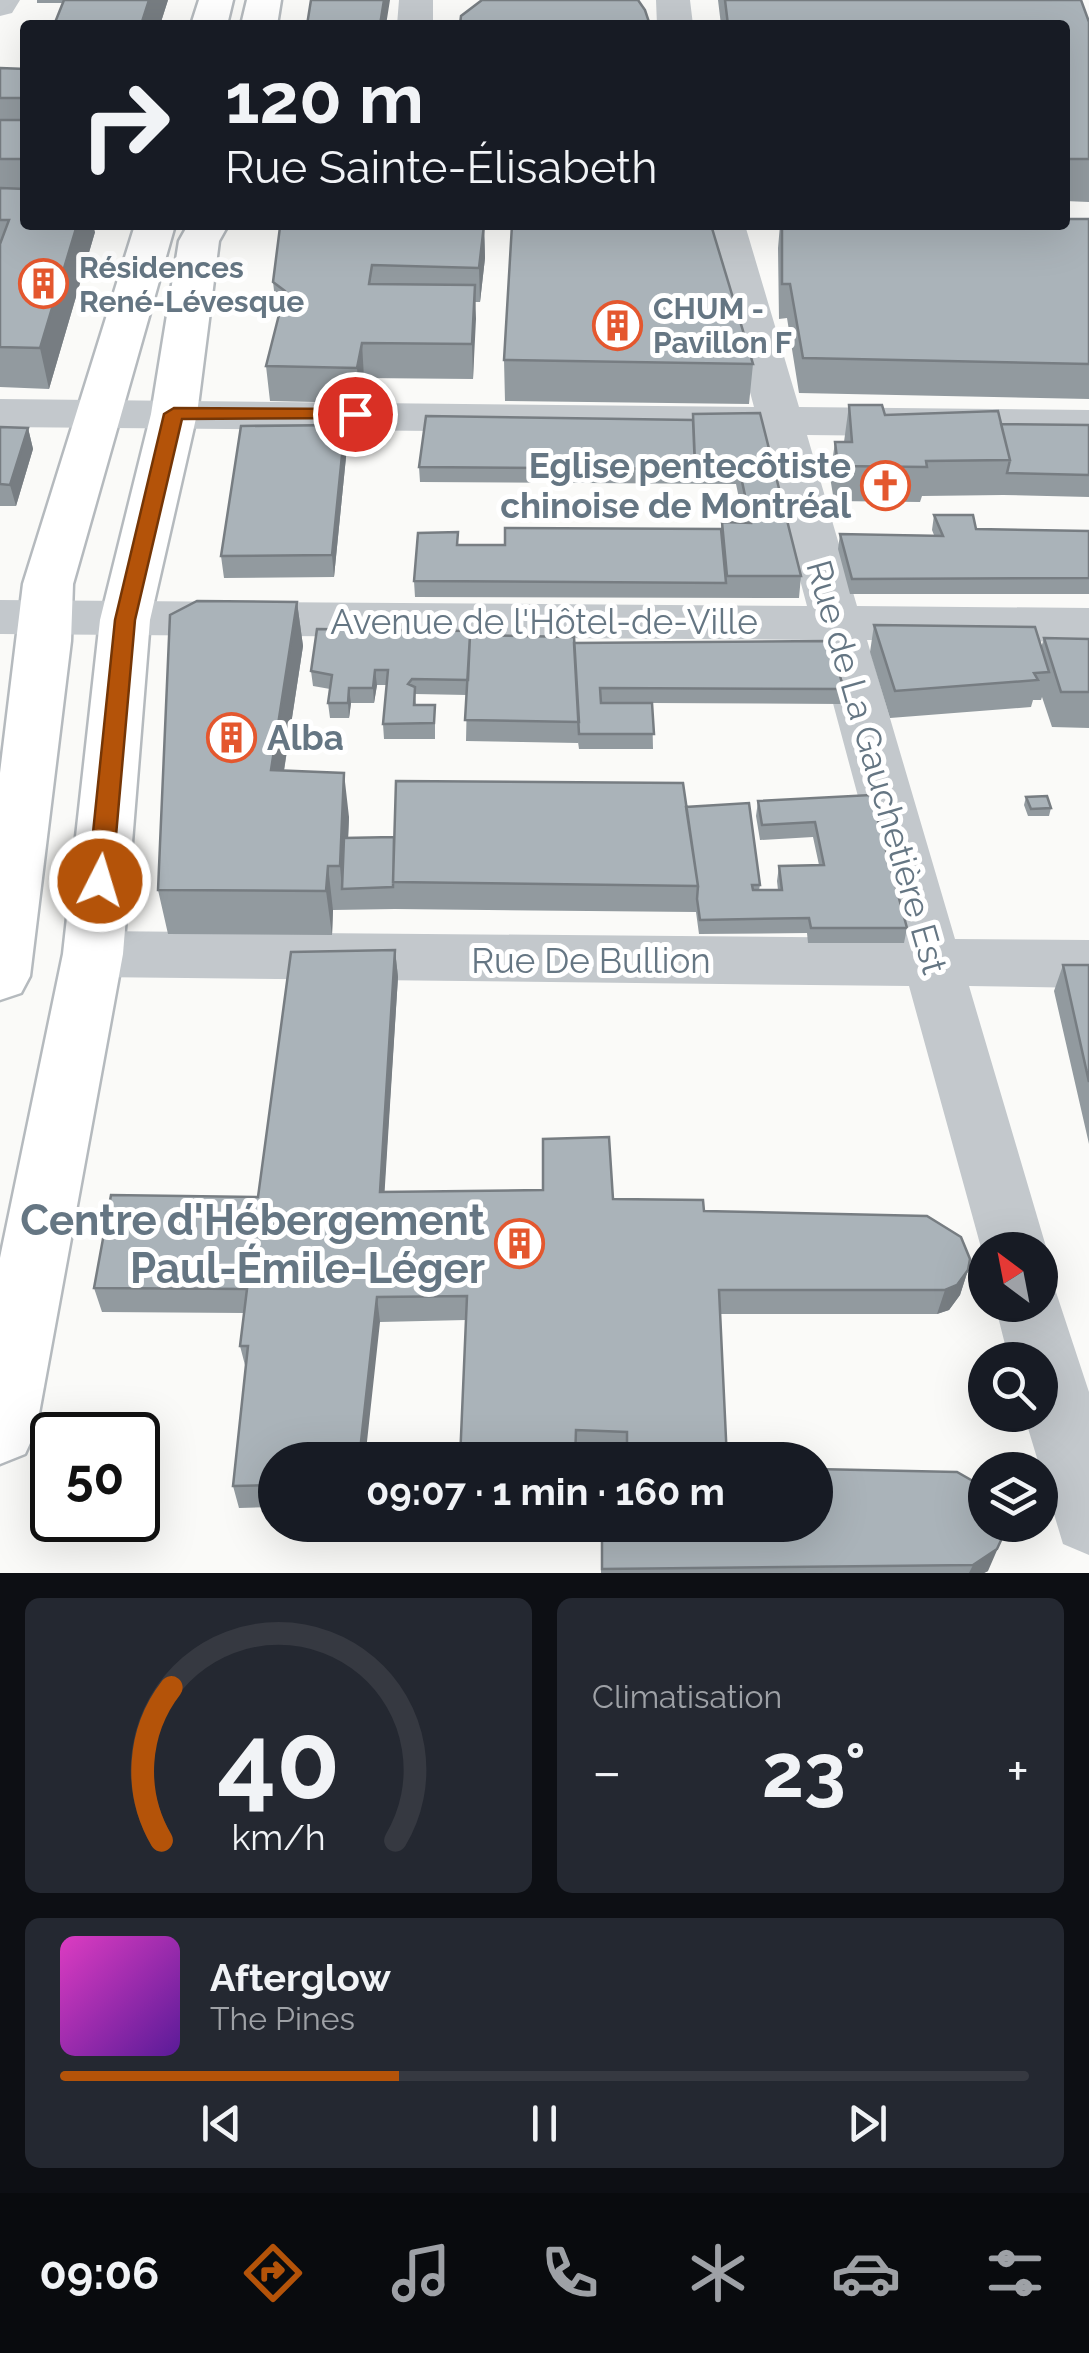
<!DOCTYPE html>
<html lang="fr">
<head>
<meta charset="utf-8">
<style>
  :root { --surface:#171b24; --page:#242831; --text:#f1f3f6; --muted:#9ea1a6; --line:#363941; --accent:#b45309 }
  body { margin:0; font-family:Raleway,sans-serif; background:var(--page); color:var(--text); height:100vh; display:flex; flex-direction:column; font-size:38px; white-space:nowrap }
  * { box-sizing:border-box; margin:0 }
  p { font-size:32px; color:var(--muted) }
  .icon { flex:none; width:55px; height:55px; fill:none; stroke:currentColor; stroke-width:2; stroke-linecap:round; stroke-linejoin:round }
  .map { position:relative; height:1573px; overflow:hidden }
  .sheet { display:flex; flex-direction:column; gap:25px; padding:25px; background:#0d0f14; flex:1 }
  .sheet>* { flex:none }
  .banner { position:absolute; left:20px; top:20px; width:1050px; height:210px; border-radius:10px; box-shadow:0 10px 40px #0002; background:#171b24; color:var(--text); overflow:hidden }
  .needle { width:65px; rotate:328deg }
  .buttons { position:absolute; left:968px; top:1232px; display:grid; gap:20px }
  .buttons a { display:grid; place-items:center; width:90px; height:90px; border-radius:50%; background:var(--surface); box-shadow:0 10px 40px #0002; font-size:50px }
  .speed { position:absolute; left:30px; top:1412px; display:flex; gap:20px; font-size:50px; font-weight:700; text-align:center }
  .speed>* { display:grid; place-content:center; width:130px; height:130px; border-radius:50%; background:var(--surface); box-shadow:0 10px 40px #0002; line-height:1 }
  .speed .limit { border:5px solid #111; border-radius:15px; background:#fff; color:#111 }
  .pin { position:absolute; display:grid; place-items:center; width:85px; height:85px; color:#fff; margin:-42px; border:5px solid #fff; border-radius:50%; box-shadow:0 2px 10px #0007 }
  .me { position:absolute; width:110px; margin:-55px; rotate:5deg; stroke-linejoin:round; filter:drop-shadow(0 0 8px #0008) }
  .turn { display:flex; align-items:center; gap:35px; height:210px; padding:0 40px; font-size:45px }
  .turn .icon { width:130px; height:130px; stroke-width:2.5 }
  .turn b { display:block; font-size:70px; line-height:85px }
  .big { font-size:75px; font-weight:700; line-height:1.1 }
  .sheet .widget { flex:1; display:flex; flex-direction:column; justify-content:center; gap:15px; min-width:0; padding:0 35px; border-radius:15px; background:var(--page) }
  .sheet .dial { align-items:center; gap:0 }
  .dial svg { height:260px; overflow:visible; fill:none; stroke:var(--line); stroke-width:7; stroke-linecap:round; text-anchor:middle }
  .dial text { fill:var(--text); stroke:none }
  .song { display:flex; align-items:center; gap:30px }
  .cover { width:120px; height:120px; border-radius:15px; background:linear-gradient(135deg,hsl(310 70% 55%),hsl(270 70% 35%)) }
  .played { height:10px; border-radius:5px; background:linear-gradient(90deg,var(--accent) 35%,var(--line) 35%) }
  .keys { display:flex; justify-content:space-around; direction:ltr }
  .heat { display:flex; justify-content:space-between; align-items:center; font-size:55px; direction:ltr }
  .sheet .tiles { flex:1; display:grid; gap:25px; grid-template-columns:1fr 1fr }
  .widget:last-child { grid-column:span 2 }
  .trip { position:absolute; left:258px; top:1442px; width:575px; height:100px; border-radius:50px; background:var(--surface); box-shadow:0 10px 40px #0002; font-weight:700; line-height:100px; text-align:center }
  .menu { display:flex; height:160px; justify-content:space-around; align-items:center; background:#090b0e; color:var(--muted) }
  .menu .icon { width:70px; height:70px }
  .menu .current { color:var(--accent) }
  .menu b { font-size:45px; color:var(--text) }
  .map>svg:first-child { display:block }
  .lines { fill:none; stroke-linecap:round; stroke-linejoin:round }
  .major-casing { stroke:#b5babe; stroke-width:5 }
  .minor { fill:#c3c8cc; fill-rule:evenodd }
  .major { fill:#fff; fill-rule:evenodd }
  .wall { fill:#929a9f }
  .shaded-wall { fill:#777d82 }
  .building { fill:#aab3b9; stroke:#777d82; stroke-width:2.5 }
  .route { fill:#b45309; stroke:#753606; stroke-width:2.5 }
  .labels { text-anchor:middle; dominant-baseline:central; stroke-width:10; stroke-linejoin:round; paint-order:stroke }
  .far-poi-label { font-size:30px; font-weight:bold; fill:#657683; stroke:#fff; text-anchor:start }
  .poi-label { font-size:35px; font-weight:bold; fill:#657683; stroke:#fff; text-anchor:end }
  .street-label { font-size:35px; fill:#657683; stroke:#fff }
  .near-poi-label { font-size:42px; font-weight:bold; fill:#657683; stroke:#fff; text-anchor:end }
</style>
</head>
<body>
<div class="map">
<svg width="1089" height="1573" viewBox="0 0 1089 1573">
  <rect width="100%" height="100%" fill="#fafaf8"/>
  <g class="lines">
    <defs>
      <path id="major" d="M 199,0 L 233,0 L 227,25 L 191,25 Z
        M 247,0 L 281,0 L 277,25 L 241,25 Z
        M 135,225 L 175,225 L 73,584 L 71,641 L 30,976 L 21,993 L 0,1000 L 0,773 L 23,584 Z
        M 188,225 L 228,225 L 219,241 L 197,414 L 150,620 L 123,954 L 36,1430 L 25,1454 L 0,1464 L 0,1258 L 63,954 L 100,620 L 151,414 L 179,241 Z"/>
    </defs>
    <!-- major casing -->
    <use href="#major" class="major-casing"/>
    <!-- minor -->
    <path class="minor" d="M 0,0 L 20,0 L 12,13 L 0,16 Z
      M 399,0 L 433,0 L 433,25 L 397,25 Z
      M 656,0 L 690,0 L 693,25 L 657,25 Z
      M 705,225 L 745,225 L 799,407 L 1089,410 L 1089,438 L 807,435 L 857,606 L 1089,608 L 1089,642 L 867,640 L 955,939 L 1089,940 L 1089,988 L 969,986 L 1047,1250 L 1040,1264 L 1040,1250 L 985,1250 L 985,1262 L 909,986 L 93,977 L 72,971 L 63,954 L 72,937 L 93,931 L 896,938 L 816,640 L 0,634 L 0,600 L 807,606 L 761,434 L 0,427 L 0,399 L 754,407 Z
      M 1040,1278 L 1053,1283 L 1089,1392 L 1089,1555 L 1063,1544 L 1024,1415 L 1040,1415 L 1040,1360 L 1009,1360 L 995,1305 L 1040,1305 Z"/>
    <!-- major -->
    <use href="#major" class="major"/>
  </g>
  <!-- wall -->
  <path class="wall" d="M 37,0 L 168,0 L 160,25 L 54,25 L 63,3 L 37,3 Z
    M 718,0 L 1081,0 L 1089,22 L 1089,202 L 1065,201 L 1065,25 L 721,25 Z
    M 0,68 L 25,69 L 25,225 L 95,232 L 49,389 L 0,387 Z
    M 1089,219 L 1089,399 L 799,393 L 787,318 L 779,319 L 778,248 L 780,225 L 1065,225 Z
    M 484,225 L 485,258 L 480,302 L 475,302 L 473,379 L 364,378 L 360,403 L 270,401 L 266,366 L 278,317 L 277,316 L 273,282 Z
    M 504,360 L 753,364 L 749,404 L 505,401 Z
    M 849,405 L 885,415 L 1001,424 L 1089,425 L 1089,497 L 1003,495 L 922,496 L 920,502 L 834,501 L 830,477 L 835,442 L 844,442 Z
    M 760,413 L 801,576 L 799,598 L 415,597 L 414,581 L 458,532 L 458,545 L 505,545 L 721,529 L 722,522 L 744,522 L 736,484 L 420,482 L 419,467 L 693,420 Z
    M 0,427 L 28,428 L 33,449 L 16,506 L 0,506 Z
    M 347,447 L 334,577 L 224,578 L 221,556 Z
    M 934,515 L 976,529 L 1089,531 L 1089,594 L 850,594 L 838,549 L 840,534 L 934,535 L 932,530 Z
    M 297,602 L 303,646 L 284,771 L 349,817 L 348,838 L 394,837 L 686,807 L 760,885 L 759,890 L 778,890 L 777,881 L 779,866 L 819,865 L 813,837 L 760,840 L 756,816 L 758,801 L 871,795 L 907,928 L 904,943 L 808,943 L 807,933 L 699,934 L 696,912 L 395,909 L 333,910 L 332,935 L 168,934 L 158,890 Z
    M 874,625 L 1041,648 L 1044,638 L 1089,639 L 1089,728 L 1052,727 L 1042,697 L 1041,700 L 1033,700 L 1031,707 L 890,718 L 870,652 Z
    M 473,636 L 574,643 L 844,689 L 841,704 L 652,703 L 653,749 L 579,749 L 578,742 L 578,743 L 466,741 L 467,695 L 415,694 L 416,705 L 435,705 L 435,739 L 384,739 L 383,724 L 387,685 L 377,685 L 374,703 L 351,703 L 349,718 L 330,718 L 328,703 L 330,689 L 313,686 L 311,671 Z
    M 1026,797 L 1051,808 L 1049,816 L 1028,816 L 1024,805 Z
    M 395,950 L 398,977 L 384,1192 L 613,1199 L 704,1211 L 968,1270 L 960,1295 L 949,1310 L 937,1314 L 720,1314 L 727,1460 L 576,1453 L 466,1320 L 380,1322 L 275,1460 L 275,1507 L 239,1508 L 233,1486 L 246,1369 L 240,1346 L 244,1313 L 102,1312 L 94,1288 L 258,1197 Z
    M 1063,965 L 1089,965 L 1089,1144 L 1054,991 Z
    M 815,1469 L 988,1571 L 984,1573 L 601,1573 L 601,1525 L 815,1525 Z"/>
  <!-- shaded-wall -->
  <path class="shaded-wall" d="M 149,0 L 168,0 L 160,25 L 141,25 Z
    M 384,0 L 390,0 L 386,25 L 380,25 Z
    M 77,225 L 93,225 L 95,232 L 49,389 L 40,348 Z
    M 484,225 L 485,258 L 480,302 L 479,268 Z
    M 475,285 L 476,319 L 473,379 L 472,344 Z
    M 362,343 L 364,378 L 360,403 L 357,368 Z
    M 345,425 L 347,447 L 334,577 L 332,555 Z
    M 28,428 L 33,449 L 16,506 L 10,485 Z
    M 297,602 L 303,646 L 277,815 L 271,770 Z
    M 375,670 L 377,685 L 374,703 L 373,688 Z
    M 349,688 L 351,703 L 349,718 L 348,703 Z
    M 344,773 L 349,817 L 346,889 L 342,889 L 340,866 Z
    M 328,866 L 333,910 L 332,935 L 326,891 Z
    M 395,950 L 398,977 L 383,1217 L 380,1192 Z
    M 968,1270 L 960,1295 L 949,1310 L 937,1314 L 945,1290 Z
    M 377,1297 L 380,1322 L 365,1460 L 359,1460 Z
    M 1008,1525 L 988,1571 L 984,1573 L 969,1573 L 973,1565 Z"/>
  <!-- building -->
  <path class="building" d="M 64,0 L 149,0 L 141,25 L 54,25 Z
    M 311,0 L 384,0 L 380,25 L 307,25 Z
    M 482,0 L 638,0 L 645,10 L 650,25 L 460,25 L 461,16 Z
    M 725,0 L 1081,0 L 1089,22 L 1089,159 L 1065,159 L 1065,25 L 728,25 Z
    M 0,68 L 25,69 L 25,98 L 0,98 Z
    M 0,120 L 25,120 L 25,159 L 0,159 Z
    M 0,188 L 25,189 L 25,225 L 77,225 L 40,348 L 0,347 L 0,244 L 9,220 L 0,220 Z
    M 1065,219 L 1089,219 L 1089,364 L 803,358 L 790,284 L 782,284 L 782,225 L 1065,225 Z
    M 484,225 L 479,268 L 372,265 L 369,284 L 475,285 L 472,344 L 362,343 L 357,368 L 266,366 L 285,291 L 273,282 L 280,227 Z
    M 512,225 L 711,225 L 753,364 L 504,360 Z
    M 849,405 L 882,405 L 885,415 L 998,411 L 1010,460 L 926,461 L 927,467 L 838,466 L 835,442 L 852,442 Z
    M 760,413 L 801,576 L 727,576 L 722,522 L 751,523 L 738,463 L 695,463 L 693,414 Z
    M 426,416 L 693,420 L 695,469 L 419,467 Z
    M 1001,424 L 1089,425 L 1089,475 L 1007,473 L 1010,460 Z
    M 345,425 L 332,555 L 221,556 L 241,426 Z
    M 0,427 L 28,428 L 10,485 L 0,484 Z
    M 934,515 L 973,515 L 976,529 L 1089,531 L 1089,578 L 852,579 L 840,534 L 943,536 Z
    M 505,528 L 721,529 L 726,583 L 414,581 L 418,533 L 458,532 L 457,545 L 505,545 Z
    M 197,601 L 297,602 L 271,770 L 344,773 L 340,866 L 328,866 L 326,891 L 158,890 L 170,615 Z
    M 874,625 L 1035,627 L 1049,672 L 1034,673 L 1038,680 L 895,691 Z
    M 317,629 L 472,631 L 472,636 L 470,635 L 468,680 L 412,679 L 408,684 L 415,687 L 414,705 L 435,705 L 434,723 L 383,724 L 388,670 L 375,670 L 373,688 L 349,688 L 348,703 L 328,703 L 332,675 L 311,671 Z
    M 470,635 L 574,637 L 579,722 L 465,720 Z
    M 1044,638 L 1089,639 L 1089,692 L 1061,692 Z
    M 829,641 L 844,689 L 600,688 L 601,703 L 652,703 L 654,734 L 579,734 L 574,643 Z
    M 396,781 L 683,783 L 698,886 L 393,882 Z
    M 871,795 L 907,928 L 811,928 L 809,918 L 700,920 L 697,899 L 698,886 L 686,807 L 749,803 L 760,885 L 752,885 L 753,890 L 782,890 L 779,866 L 824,865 L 815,822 L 762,825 L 758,801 Z
    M 1047,796 L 1051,808 L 1031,809 L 1026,797 Z
    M 394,837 L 393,887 L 342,889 L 344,838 Z
    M 395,950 L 380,1192 L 543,1190 L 543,1139 L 609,1137 L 613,1199 L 703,1200 L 704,1211 L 927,1216 L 961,1237 L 970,1259 L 968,1270 L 957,1285 L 945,1290 L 719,1290 L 727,1460 L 603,1460 L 603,1453 L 627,1453 L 627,1432 L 576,1430 L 575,1460 L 460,1460 L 467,1296 L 377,1297 L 359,1460 L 275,1460 L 275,1485 L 233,1486 L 248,1346 L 240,1346 L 247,1289 L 94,1288 L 111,1195 L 258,1197 L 291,952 Z
    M 1063,965 L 1089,965 L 1089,1082 Z
    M 815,1469 L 957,1472 L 985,1488 L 985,1525 L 1008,1525 L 997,1549 L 973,1565 L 602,1569 L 602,1525 L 815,1525 Z"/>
  <!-- route -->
  <path class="route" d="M 355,409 L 365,414 L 362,418 L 182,419 L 135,620 L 112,881 L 100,890 L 91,888 L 88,881 L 115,620 L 164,414 L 174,408 Z"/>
  <!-- icons -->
  <defs>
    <symbol id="building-ring" viewBox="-11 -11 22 22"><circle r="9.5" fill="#fff" stroke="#e4572e" stroke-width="1.5"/><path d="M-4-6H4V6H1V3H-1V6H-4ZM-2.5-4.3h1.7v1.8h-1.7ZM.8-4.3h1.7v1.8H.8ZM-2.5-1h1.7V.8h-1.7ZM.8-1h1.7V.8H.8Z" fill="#e4572e"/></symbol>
    <symbol id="church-ring" viewBox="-11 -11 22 22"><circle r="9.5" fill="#fff" stroke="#e4572e" stroke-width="1.5"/><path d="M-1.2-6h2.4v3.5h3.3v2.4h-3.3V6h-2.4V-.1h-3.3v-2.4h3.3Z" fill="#e4572e"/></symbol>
  </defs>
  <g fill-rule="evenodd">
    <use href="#building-ring" x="16" y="256" width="55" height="55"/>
    <use href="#building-ring" x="590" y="298" width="55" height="55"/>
    <use href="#church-ring" x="858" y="458" width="55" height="55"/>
    <use href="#building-ring" x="204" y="710" width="55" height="55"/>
    <use href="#building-ring" x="492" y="1216" width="55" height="55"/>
  </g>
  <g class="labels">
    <!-- far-poi labels -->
    <g class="far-poi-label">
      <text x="79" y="267">Résidences<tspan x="79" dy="34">René-Lévesque</tspan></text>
      <text x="653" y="308">CHUM -<tspan x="653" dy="34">Pavillon F</tspan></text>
    </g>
    <!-- poi labels -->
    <g class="poi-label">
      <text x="851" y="465">Eglise pentecôtiste<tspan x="851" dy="40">chinoise de Montréal</tspan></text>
      <text x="267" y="737" text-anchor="start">Alba</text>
    </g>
    <!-- street labels -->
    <g class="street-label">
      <text x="544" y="621">Avenue de l'Hôtel-de-Ville</text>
      <text transform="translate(877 767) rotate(74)">Rue de La Gauchetière Est</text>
      <text x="591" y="960">Rue De Bullion</text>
    </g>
    <!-- near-poi labels -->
    <g class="near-poi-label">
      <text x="485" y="1220">Centre d'Hébergement<tspan x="485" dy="48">Paul-Émile-Léger</tspan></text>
    </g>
  </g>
</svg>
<div class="buttons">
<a><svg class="needle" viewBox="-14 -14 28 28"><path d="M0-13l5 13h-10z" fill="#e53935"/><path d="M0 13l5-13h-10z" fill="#9ea1a6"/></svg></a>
<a><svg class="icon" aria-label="search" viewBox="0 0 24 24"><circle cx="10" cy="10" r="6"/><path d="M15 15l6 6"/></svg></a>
<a><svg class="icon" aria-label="layers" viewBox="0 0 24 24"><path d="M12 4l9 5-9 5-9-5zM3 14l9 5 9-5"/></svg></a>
</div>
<div class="speed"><div class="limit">50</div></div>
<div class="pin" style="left:355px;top:414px;background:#d93025"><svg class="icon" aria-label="arrive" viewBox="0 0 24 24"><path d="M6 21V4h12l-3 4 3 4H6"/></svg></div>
<svg class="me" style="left:100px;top:881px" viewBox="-20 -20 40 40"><circle r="17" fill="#b45309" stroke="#fff" stroke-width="3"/><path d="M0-11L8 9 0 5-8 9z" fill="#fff"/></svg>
<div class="trip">09:07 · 1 min · 160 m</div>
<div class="banner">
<div class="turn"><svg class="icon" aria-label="right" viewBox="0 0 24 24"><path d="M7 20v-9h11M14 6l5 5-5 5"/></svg><div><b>120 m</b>Rue Sainte-Élisabeth</div></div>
</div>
</div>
<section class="sheet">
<div class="tiles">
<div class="widget dial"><svg viewBox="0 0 100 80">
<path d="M14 69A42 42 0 1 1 86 69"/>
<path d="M14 69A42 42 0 0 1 17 22" stroke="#b45309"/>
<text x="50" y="56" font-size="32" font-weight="700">40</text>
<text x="50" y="72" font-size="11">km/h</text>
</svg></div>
<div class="widget"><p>Climatisation</p>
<div class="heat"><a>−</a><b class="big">23°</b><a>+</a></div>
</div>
<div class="widget">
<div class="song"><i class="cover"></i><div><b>Afterglow</b><p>The Pines</p></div></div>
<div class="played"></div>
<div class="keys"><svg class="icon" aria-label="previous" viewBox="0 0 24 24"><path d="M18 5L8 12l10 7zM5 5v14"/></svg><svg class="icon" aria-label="pause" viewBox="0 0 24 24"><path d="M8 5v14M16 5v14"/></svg><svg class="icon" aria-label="next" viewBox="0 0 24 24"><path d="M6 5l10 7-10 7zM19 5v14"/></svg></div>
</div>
</div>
</section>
<nav class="menu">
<b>09:06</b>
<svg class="icon current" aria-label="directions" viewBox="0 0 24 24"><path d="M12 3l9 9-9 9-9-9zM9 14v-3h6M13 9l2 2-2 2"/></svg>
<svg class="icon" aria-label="music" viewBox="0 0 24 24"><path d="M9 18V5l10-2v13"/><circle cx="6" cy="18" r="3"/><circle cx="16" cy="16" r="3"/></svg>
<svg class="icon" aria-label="phone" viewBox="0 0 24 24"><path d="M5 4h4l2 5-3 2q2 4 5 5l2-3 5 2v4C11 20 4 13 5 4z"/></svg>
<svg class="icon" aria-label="climate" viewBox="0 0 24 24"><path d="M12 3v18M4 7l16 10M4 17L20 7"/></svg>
<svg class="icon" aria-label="car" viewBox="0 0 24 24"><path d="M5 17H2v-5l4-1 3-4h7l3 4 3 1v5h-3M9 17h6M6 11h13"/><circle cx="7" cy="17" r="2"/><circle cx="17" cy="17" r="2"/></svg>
<svg class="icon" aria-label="filters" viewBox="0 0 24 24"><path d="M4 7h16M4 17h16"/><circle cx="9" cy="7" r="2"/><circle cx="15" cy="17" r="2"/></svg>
</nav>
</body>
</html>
